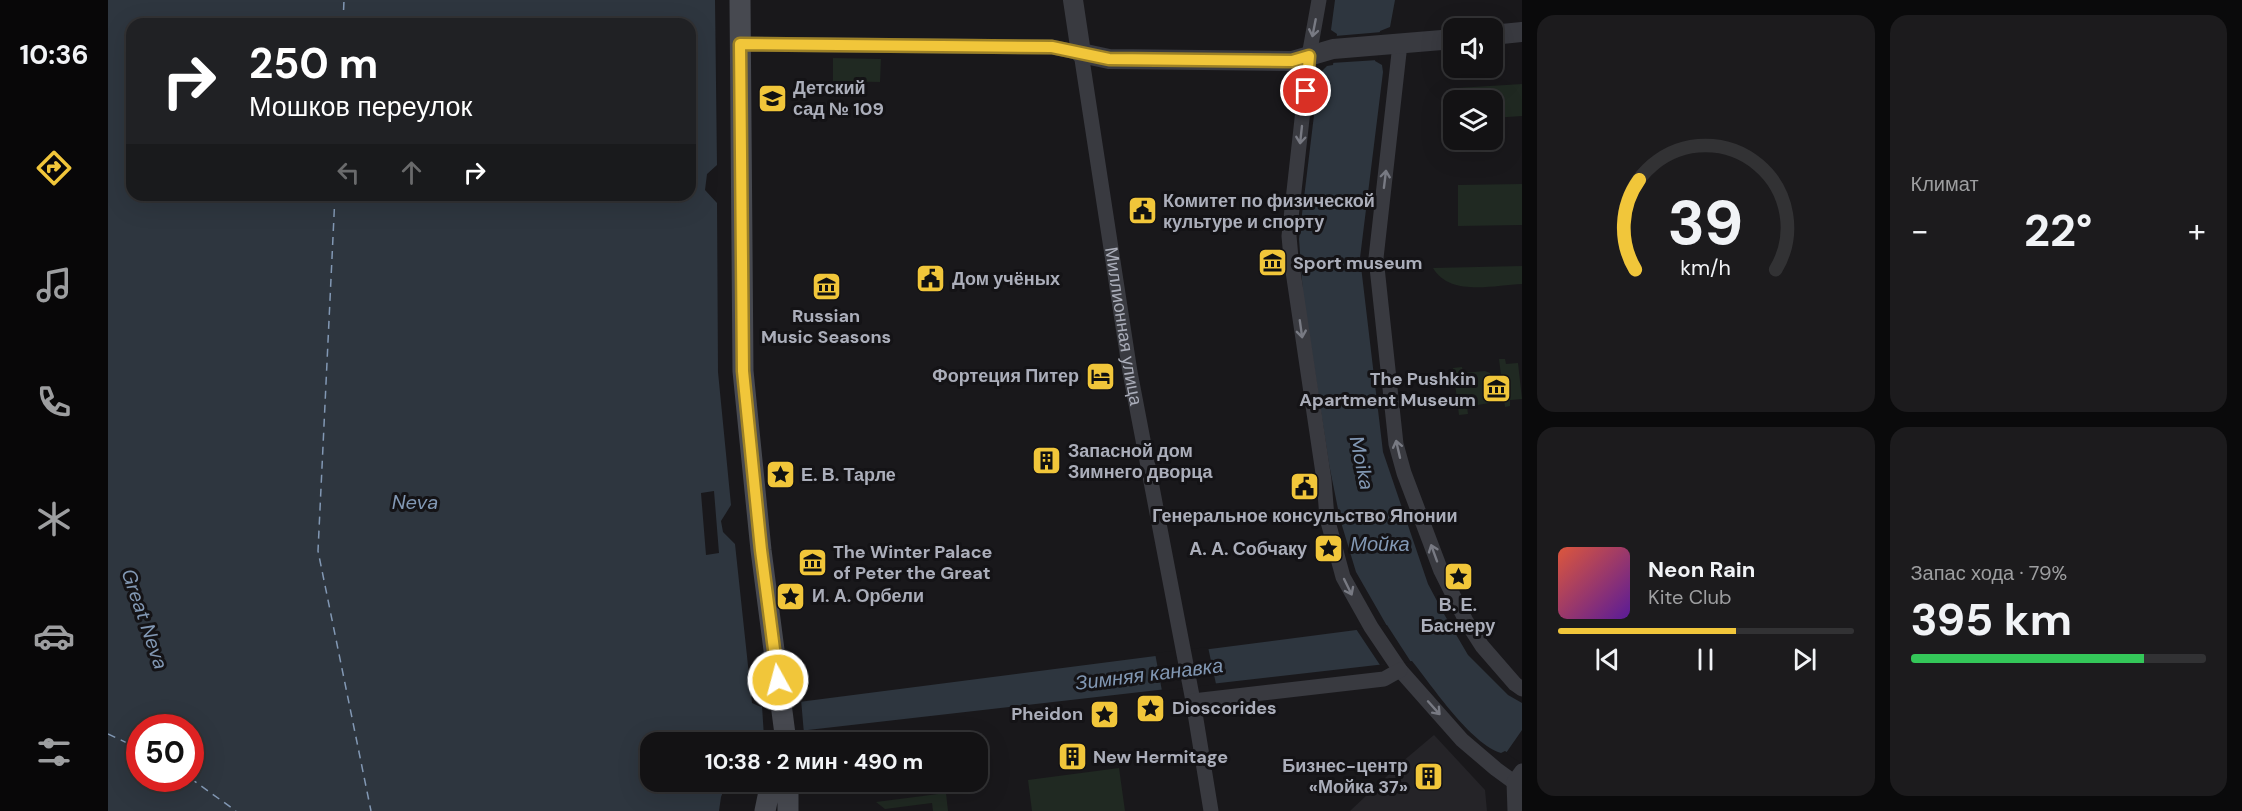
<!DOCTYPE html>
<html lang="ru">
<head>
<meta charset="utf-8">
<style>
  :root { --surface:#131214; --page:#1c1b1d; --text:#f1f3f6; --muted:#9d9ea0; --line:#323234; --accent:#f1c63a }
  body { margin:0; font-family:"DM Sans",sans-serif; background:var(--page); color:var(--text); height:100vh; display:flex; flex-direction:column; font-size:22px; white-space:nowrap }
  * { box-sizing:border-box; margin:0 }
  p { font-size:20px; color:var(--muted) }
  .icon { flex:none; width:33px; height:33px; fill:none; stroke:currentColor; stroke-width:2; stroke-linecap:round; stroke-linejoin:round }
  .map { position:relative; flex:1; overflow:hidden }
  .details { display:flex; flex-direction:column; gap:15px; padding:15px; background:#0a0a0b; width:720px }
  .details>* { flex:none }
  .banner { position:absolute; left:18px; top:18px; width:570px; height:183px; border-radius:18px; box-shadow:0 6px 24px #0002,0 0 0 2px var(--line); background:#202124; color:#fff; overflow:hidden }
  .controls { position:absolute; left:1335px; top:18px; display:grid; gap:12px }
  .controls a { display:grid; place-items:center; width:60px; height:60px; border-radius:12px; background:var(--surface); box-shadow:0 6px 24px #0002,0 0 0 2px var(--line); font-size:30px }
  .speed { position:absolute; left:18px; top:714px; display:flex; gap:12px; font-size:30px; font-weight:700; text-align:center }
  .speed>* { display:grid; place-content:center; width:78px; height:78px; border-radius:50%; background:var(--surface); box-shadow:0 6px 24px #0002,0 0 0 2px var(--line); line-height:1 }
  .speed .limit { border:9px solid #d22; background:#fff; color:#111 }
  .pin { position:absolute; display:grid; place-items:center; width:51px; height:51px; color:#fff; margin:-26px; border:3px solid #fff; border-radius:50%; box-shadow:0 2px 6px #0007 }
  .me { position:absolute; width:66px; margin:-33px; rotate:353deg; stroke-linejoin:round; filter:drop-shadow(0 0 4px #0008) }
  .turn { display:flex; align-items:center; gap:21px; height:126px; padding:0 24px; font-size:27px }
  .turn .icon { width:78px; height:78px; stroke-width:2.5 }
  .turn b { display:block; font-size:42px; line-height:51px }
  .lanes { display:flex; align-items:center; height:57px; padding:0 24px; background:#0003; justify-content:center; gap:30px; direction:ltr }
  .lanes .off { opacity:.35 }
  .big { font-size:45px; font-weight:700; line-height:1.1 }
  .details .tile { flex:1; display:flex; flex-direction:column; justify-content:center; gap:9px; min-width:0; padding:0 21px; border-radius:18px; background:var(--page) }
  .details .dial { align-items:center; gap:0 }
  .dial svg { height:156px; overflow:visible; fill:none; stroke:var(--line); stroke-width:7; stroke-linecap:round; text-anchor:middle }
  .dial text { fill:var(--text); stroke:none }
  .song { display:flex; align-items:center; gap:18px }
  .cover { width:72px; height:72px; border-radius:9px; background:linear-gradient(135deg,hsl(10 70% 55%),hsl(270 70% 35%)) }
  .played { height:6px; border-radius:3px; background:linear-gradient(90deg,var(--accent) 60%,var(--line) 60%) }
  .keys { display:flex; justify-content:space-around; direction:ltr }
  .heat { display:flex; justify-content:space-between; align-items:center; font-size:33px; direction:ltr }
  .charge { height:9px; border-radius:4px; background:linear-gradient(90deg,#34c759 79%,var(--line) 0) }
  .details .tiles { flex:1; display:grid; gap:15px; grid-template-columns:repeat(2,1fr) }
  .trip { position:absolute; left:532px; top:732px; width:348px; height:60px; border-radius:18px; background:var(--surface); box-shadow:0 6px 24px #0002,0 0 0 2px var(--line); font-weight:700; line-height:60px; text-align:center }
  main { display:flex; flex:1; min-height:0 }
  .tab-bar { display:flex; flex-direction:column; width:108px; justify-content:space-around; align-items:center; background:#080708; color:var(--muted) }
  .tab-bar .icon { width:42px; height:42px }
  .tab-bar .active { color:var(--accent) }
  .tab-bar b { font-size:27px; color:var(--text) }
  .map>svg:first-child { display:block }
  .built { fill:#252428 }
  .green { fill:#202922 }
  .water { fill:#2e363f; fill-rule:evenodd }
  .pier { fill:#19181b }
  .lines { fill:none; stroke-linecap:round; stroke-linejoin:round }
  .ferry { stroke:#8298b4; stroke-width:1.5; stroke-dasharray:8 6; stroke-linecap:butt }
  .minor { stroke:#393a40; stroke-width:15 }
  .tertiary { stroke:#393a40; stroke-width:20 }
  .secondary { stroke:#474950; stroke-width:21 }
  .oneway { stroke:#787a83 }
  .route-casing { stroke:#9d8126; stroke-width:15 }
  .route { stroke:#f1c63a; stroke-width:10 }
  .labels { text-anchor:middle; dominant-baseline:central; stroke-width:6; stroke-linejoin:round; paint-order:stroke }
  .poi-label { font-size:18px; font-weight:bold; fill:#abaeba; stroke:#141316; text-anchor:start }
  .street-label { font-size:18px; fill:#abaeba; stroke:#141316 }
  .water-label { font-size:20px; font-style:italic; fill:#8298b4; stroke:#141316 }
</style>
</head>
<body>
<main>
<nav class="tab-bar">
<b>10:36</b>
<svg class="icon active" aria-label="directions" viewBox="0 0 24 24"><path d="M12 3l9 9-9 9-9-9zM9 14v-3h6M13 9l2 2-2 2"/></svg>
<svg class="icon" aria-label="music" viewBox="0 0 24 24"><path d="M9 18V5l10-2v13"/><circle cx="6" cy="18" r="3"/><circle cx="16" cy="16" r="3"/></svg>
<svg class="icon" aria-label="phone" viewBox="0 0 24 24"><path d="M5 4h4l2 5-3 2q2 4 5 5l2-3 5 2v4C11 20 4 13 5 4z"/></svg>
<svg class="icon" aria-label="climate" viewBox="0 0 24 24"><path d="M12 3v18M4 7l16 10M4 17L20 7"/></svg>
<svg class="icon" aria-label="car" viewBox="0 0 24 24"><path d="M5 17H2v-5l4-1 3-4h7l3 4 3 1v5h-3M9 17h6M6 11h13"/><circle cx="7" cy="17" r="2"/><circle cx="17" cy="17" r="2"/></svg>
<svg class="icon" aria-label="filters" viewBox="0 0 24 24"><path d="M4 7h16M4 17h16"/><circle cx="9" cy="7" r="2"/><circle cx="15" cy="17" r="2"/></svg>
</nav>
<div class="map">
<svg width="1414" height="811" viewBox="0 0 1414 811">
  <rect width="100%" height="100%" fill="#19181b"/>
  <!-- built -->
  <path class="built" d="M 1326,735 L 1377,790 L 1379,811 L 1242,811 L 1294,762 Z"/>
  <!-- green -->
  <path class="green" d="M 725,58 L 773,59 L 772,82 L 725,81 Z
    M 1414,84 L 1414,116 L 1385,118 L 1384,100 L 1348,100 L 1349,88 Z
    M 1414,184 L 1414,225 L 1350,226 L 1350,185 Z
    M 1414,266 L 1414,284 C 1386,285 1342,297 1325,268 Z
    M 1391,359 L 1397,359 L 1398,364 L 1410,363 L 1414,399 L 1402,400 L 1402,406 L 1397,407 Z
    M 1354,367 L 1355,373 L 1377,371 L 1382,373 L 1386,395 L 1381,403 L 1359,407 L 1360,414 L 1351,415 L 1345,368 Z
    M 1011,768 L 1017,811 L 924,811 L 920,780 Z
    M 838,793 L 840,811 L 825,811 L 824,803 L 777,809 L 768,802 Z"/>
  <!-- water -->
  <path class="water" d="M 0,0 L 607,0 L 609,165 L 599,174 L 597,190 L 609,203 L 610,372 L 623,505 L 613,521 L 615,532 L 627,544 L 644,703 L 653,707 L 1279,626 L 1248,572 L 1232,519 L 1221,464 L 1195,294 L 1191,239 L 1211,74 L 1219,66 L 1225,65 L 1229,34 L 1223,30 L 1227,0 L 1287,0 L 1282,27 L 1272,31 L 1267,61 L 1274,65 L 1275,72 L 1252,258 L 1275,452 L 1320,584 L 1336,614 L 1360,655 L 1400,695 L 1414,703 L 1414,762 L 1397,751 L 1393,753 C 1363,744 1324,686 1304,661 L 656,735 L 651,742 L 543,742 L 543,782 L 619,782 L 613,797 L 611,811 L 0,811 ZM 24,24 L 582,24 L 582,195 L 24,195 ZM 32,728 L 82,728 L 82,778 L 32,778 Z"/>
  <!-- pier -->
  <path class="pier" d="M 1274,32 L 1270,60 L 1223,63 L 1227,36 Z
    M 606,491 L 611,553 L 598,555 L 593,493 Z
    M 1279,625 L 1303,662 L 1272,665 L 1248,629 Z
    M 1100,647 L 1108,684 L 1054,691 L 1047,653 Z
    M 693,699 L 696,734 L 656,737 L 654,706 L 660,703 Z
    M 1414,730 L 1414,764 L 1398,753 Z"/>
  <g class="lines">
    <!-- ferry -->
    <path class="ferry" d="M 235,24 L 236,0
      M 227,195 L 210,551 L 263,811
      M 0,734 L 32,749
      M 82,778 L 128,811"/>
    <!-- minor -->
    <g class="minor">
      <path d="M 1211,0 L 1201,56 L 1181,236 L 1183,258 L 1216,480 L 1219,518 L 1235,577 L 1263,627 L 1292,670 L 1354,740 L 1388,769 L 1414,788"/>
      <path id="s1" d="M 632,44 L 944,47 L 973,53 L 1022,372 L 1085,701 L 1103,811"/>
      <path d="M 1292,44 L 1268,258 L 1288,444 L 1296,473 L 1333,571 L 1358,621 L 1374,646 L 1407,684 L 1414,689"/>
      <path d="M 1085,701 L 1276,679 L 1292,670"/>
      <path d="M 1407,811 L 1406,782 L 1414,771"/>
    </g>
    <!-- tertiary -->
    <path class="tertiary" d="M 965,0 L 973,53 L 1001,59 L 1184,61 L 1225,49 L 1346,39
      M 1384,35 L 1414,32"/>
    <!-- secondary -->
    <path class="secondary" d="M 632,0 L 635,371 L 653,550 L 678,742
      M 657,811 L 663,782
      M 680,811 L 680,782"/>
  </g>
  <!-- one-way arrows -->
  <defs><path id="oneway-shaft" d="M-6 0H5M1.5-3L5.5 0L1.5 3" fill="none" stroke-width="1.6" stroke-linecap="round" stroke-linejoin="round" transform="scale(1.5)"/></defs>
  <g class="oneway">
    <use href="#oneway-shaft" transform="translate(1206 28) rotate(101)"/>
    <use href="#oneway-shaft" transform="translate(1193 135) rotate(96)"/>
    <use href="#oneway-shaft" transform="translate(1277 179) rotate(-83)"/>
    <use href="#oneway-shaft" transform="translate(1193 329) rotate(82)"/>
    <use href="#oneway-shaft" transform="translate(1290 449) rotate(-103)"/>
    <use href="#oneway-shaft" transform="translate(1326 553) rotate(-110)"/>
    <use href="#oneway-shaft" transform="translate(1240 587) rotate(64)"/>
    <use href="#oneway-shaft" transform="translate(1326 708) rotate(48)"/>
  </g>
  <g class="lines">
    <defs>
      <path id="route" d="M 670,680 L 653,550 L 635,371 L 632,44 L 944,47 L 1001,59 L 1184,61 L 1201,56 L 1198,91"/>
    </defs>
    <!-- route casing -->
    <use href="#route" class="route-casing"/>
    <!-- route -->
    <use href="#route" class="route"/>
  </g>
  <!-- icons -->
  <defs>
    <symbol id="school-square" viewBox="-11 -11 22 22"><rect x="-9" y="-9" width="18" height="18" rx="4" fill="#f1c63a" stroke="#141316"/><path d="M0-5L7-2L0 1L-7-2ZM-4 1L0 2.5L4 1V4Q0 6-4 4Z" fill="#111"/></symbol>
    <symbol id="civic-square" viewBox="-11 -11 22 22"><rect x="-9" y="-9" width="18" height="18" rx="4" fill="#f1c63a" stroke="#141316"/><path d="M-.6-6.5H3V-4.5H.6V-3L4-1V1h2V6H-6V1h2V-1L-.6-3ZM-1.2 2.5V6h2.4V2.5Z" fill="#111"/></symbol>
    <symbol id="museum-square" viewBox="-11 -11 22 22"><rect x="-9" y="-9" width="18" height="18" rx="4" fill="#f1c63a" stroke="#141316"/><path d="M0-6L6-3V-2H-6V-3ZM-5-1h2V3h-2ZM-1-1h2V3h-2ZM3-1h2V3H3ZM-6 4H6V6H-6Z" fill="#111"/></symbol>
    <symbol id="hotel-square" viewBox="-11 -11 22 22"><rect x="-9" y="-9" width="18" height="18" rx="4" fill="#f1c63a" stroke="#141316"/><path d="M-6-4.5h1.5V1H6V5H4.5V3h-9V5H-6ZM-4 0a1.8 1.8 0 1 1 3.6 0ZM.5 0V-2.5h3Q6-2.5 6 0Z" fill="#111"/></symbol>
    <symbol id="building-square" viewBox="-11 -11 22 22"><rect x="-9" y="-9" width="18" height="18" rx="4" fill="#f1c63a" stroke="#141316"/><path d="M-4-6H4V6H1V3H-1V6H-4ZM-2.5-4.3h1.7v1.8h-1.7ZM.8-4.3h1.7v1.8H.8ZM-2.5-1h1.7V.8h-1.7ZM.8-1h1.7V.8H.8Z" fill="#111"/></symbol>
    <symbol id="sight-square" viewBox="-11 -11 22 22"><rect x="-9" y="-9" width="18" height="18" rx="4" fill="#f1c63a" stroke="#141316"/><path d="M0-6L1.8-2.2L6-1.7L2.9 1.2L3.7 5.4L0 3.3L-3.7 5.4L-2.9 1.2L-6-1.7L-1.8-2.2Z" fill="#111"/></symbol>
  </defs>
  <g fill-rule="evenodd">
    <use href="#school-square" x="648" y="82" width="33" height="33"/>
    <use href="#civic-square" x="1018" y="194" width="33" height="33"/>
    <use href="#museum-square" x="1148" y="246" width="33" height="33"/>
    <use href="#civic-square" x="806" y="262" width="33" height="33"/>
    <use href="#museum-square" x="702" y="270" width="33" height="33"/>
    <use href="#hotel-square" x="976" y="360" width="33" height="33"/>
    <use href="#museum-square" x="1372" y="372" width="33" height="33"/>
    <use href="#building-square" x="922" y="444" width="33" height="33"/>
    <use href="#sight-square" x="656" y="458" width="33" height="33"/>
    <use href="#civic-square" x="1180" y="470" width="33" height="33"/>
    <use href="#sight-square" x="1204" y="532" width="33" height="33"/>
    <use href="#museum-square" x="688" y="546" width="33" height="33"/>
    <use href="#sight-square" x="1334" y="560" width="33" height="33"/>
    <use href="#sight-square" x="666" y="580" width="33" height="33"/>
    <use href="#sight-square" x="1026" y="692" width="33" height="33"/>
    <use href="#sight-square" x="980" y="698" width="33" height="33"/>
    <use href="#building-square" x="948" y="740" width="33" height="33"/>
    <use href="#building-square" x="1304" y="760" width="33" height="33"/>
  </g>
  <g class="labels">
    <!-- poi labels -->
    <g class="poi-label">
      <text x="685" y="88">Детский<tspan x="685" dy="21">сад № 109</tspan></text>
      <text x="1055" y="201">Комитет по физической<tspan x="1055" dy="21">культуре и спорту</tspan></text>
      <text x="1185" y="263">Sport museum</text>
      <text x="844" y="279">Дом учёных</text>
      <text x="718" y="316" text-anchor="middle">Russian<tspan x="718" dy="21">Music Seasons</tspan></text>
      <text x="971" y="376" text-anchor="end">Фортеция Питер</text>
      <text x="1368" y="379" text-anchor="end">The Pushkin<tspan x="1368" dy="21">Apartment Museum</tspan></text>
      <text x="960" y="451">Запасной дом<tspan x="960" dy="21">Зимнего дворца</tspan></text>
      <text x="693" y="475">Е. В. Тарле</text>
      <text x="1197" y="516" text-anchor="middle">Генеральное консульство Японии</text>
      <text x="1199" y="549" text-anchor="end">А. А. Собчаку</text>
      <text x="725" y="552">The Winter Palace<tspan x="725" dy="21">of Peter the Great</tspan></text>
      <text x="704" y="596">И. А. Орбели</text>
      <text x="1350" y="605" text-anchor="middle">В. Е.<tspan x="1350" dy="21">Баснеру</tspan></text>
      <text x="1064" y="708">Dioscorides</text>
      <text x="975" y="714" text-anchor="end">Pheidon</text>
      <text x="985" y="757">New Hermitage</text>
      <text x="1300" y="766" text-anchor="end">Бизнес-центр<tspan x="1300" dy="21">«Мойка 37»</tspan></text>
    </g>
    <!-- street labels -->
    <g class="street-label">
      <text stroke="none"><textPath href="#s1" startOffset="618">Миллионная улица</textPath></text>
    </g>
    <!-- water labels -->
    <g class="water-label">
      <text transform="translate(1254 463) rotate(78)">Moika</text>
      <text x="307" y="502">Neva</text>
      <text x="1272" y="544">Мойка</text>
      <text transform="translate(37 619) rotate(71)">Great Neva</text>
      <text transform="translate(1041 674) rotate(-7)">Зимняя канавка</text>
    </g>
  </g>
</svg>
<div class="controls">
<a><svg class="icon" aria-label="sound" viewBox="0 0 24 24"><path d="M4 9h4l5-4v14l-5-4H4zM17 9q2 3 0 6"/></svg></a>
<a><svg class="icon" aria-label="layers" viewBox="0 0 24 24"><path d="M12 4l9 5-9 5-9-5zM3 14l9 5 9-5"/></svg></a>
</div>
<div class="speed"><div class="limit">50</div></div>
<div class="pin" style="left:1198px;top:91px;background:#d93025"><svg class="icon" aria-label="arrive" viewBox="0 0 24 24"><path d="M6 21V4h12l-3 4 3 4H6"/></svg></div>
<svg class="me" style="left:670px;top:680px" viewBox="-20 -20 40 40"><circle r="17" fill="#f1c63a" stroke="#fff" stroke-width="3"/><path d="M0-11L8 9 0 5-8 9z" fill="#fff"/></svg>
<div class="trip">10:38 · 2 мин · 490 m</div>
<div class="banner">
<div class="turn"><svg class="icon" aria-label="right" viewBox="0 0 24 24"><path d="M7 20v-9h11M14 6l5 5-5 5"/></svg><div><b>250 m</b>Мошков переулок</div></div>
<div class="lanes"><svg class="icon off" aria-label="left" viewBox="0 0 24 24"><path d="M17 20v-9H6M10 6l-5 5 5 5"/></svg><svg class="icon off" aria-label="ahead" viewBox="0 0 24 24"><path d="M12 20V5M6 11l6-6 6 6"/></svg><svg class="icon" aria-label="right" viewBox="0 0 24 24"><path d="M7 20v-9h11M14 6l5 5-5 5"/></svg></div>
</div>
</div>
<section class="details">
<div class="tiles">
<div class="tile dial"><svg viewBox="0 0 100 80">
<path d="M14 69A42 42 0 1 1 86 69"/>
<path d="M14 69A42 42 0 0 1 16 23" stroke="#f1c63a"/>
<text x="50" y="56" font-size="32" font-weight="700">39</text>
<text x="50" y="72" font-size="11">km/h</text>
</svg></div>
<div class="tile"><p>Климат</p>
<div class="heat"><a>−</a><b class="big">22°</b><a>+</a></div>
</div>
<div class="tile">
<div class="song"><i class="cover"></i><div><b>Neon Rain</b><p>Kite Club</p></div></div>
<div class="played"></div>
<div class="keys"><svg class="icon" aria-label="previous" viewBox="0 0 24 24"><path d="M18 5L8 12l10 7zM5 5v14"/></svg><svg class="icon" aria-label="pause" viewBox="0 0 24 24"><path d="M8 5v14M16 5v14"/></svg><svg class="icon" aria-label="next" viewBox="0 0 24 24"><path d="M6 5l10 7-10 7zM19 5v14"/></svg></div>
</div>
<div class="tile"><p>Запас хода · 79%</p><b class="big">395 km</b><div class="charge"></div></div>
</div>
</section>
</main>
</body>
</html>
